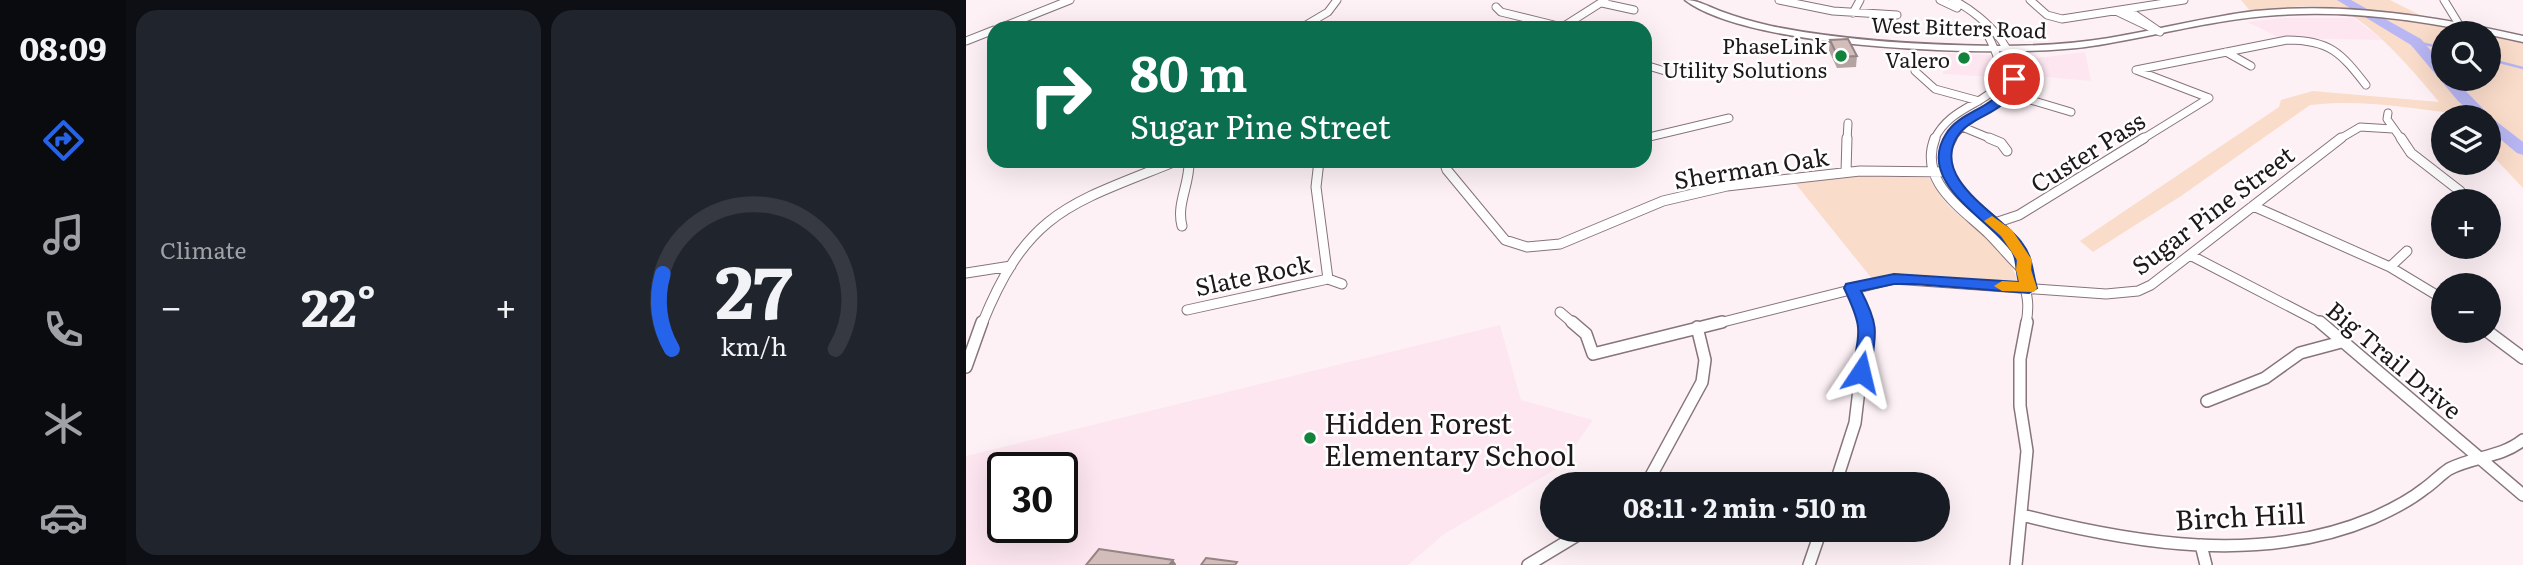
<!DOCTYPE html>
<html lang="en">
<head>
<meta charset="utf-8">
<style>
  :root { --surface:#171b24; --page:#20242c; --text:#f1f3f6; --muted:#9ea1a6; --line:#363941; --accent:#2563eb }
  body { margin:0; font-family:Literata,serif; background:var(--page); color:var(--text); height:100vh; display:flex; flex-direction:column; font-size:26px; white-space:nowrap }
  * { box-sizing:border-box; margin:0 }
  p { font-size:23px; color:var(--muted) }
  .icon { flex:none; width:38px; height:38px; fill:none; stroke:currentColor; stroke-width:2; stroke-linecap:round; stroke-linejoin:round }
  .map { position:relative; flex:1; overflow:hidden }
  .details { display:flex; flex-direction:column; gap:10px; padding:10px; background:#0d0f14; width:840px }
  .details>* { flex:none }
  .hud { position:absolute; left:21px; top:21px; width:665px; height:147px; border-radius:21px; box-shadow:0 7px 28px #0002; background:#0b6e4f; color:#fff; overflow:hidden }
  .tools { position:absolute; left:1465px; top:21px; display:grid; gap:14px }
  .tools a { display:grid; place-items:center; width:70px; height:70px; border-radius:50%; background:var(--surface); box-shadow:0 7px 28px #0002; font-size:35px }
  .speed { position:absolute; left:21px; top:452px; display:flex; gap:14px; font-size:35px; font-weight:700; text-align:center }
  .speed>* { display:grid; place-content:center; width:91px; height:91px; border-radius:50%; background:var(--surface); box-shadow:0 7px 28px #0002; line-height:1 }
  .speed .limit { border:4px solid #111; border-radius:10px; background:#fff; color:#111 }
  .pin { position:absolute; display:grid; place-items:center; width:60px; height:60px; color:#fff; margin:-30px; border:4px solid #fff; border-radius:50%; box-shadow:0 2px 7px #0007 }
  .me { position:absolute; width:77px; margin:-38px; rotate:10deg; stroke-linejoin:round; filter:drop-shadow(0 0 5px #0008) }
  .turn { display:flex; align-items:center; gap:24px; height:147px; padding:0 28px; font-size:32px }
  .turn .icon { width:91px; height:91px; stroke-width:2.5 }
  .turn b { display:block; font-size:49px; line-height:60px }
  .big { font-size:52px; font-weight:700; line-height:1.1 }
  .details .tile { flex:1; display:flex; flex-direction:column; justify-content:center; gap:10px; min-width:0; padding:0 24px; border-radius:21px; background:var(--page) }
  .details .dial { align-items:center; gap:0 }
  .dial svg { height:182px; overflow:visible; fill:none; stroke:var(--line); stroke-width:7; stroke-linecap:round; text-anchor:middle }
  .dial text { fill:var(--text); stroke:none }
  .heat { display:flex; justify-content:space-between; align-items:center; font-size:38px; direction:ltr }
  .details .tiles { flex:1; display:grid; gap:10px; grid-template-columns:repeat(2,1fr) }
  .trip { position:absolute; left:574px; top:472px; width:410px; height:70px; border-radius:35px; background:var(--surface); box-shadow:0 7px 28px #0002; font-weight:700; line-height:70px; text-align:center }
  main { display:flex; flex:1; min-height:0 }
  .tab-bar { display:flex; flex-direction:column; width:126px; justify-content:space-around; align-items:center; background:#090b0e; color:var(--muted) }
  .tab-bar .icon { width:49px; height:49px }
  .tab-bar .current { color:var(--accent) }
  .tab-bar b { font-size:32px; color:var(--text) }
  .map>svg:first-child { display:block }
  .built { fill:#fde6f0; fill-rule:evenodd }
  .green { fill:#fadcca }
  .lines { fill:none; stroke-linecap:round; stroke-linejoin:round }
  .stream { stroke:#b8b6f3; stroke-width:2.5 }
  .river { fill:#b8b6f3; fill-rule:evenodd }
  .minor-far2-casing { stroke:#87747c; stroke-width:9 }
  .minor-far1-casing { stroke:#87747c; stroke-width:11 }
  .minor-casing { stroke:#87747c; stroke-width:14 }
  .secondary-casing { stroke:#87747c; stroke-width:3 }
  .minor-far2 { stroke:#fff; stroke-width:7 }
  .minor-far1 { stroke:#fff; stroke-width:9 }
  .minor { stroke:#fff; stroke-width:11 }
  .secondary { fill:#fff; fill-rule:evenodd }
  .wall { fill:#b5a3a1 }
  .shaded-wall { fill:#948483 }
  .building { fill:#d3bdbb; stroke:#948483; stroke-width:2 }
  .route { fill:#2563eb; stroke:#184099; stroke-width:2 }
  .slow { fill:#f59e0b }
  .poi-dot { fill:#13833b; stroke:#fff; stroke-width:2.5 }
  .labels { text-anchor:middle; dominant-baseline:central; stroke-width:5; stroke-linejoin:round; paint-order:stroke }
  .far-street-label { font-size:21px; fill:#1f181b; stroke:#fff }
  .far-poi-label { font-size:21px; fill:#1f181b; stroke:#fff; text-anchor:end }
  .street-label { font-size:24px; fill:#1f181b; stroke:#fff }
  .near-poi-label { font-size:28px; fill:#1f181b; stroke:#fff; text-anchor:start }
  .near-street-label { font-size:28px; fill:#1f181b; stroke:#fff }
</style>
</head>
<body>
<main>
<nav class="tab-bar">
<b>08:09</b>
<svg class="icon current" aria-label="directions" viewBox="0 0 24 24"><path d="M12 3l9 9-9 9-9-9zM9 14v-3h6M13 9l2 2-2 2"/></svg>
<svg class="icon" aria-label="music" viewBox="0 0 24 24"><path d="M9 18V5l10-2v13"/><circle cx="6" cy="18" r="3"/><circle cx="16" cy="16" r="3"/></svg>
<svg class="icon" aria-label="phone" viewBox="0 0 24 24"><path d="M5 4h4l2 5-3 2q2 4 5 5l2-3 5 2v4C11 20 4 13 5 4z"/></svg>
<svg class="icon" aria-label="climate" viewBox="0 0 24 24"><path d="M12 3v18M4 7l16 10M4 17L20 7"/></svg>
<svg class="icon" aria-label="car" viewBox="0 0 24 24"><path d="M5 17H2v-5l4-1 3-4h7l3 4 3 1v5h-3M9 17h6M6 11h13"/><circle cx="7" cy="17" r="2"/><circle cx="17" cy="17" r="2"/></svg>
</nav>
<section class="details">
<div class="tiles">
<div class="tile"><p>Climate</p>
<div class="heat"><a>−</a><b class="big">22°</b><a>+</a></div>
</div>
<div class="tile dial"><svg viewBox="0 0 100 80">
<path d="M14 69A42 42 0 1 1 86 69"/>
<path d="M14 69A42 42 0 0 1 10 36" stroke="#2563eb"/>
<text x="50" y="56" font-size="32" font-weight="700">27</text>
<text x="50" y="72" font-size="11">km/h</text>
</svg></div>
</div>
</section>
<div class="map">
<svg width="1557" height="565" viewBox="0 0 1557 565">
  <rect width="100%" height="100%" fill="#fdf1f6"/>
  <!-- built -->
  <path class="built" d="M 1317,18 L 1387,18 L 1417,40 L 1314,38 L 1281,22 Z
    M 1119,52 L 1125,81 L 1058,75 L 1056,60 Z
    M 977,53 L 1025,55 L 1029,77 L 977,74 Z
    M 534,325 L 555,400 L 627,420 L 594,467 L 478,534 L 442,565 L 0,565 L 0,456 ZM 37,467 L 96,467 L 96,527 L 37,527 Z"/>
  <!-- green -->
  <path class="green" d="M 1275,0 L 1424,0 L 1454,15 L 1492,28 L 1516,33 L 1477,33 L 1477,79 L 1522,79 L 1523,35 L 1557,43 L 1557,188 L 1523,152 L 1522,117 L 1490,117 L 1486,113 C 1439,107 1392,99 1344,105 L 1215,196 L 1127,252 L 1114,241 L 1313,107 L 1315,100 L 1347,91 L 1473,102 C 1452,76 1400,14 1367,8 C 1341,4 1310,8 1285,12 Z
    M 885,175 L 963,178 C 970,189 976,200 986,209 C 1009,230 1043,250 1052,282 L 1047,284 L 953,276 L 907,280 L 829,183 Z"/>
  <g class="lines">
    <!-- stream -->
    <path class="stream" d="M 1450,42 L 1477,48
      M 1522,59 L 1557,68"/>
    <!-- river -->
    <path class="river" d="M 1371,0 L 1385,0 L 1455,39 L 1477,65 L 1477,79 L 1488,79 L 1526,118 L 1557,142 L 1557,155 L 1551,153 L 1522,129 L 1522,117 L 1510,117 L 1492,101 L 1445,45 Z"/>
    <defs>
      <path id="minor-far2" d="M 813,0 L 867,11 L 931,15
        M 974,0 L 991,8
        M 1064,0 L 1081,15 L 1096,19 L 1218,0
        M 1478,0 L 1494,26
        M 636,3 L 668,10
        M 530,7 L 535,12 L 596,27
        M 1152,12 L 1194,32 L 1162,10
        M 887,13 L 894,0
        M 34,28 L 104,0
        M 335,28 L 362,12 L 371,0
        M 595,28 L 639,0
        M 0,41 L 28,30
        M 1260,52 L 1285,66
        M 679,65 L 699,71
        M 1170,70 L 1321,40 C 1364,40 1375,53 1400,85
        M 1170,70 L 1243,98
        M 949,71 L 969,89 L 1013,101
        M 1041,93 L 1105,112
        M 1422,113 L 1421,119 L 1436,140
        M 994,126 L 1028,140
        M 679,138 L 763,118
        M 881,140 L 882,123
        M 968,140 C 992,89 1064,111 1020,32 L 1023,27
        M 985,140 C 997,120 1018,113 1035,97 C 1071,63 1018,15 987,0
        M 1175,140 L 1243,98
        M 1372,140 L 1394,127 L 1427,129"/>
      <path id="minor-far1" d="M 969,138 C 952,182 996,208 1023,234 C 1035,246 1045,259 1057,270
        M 986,138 C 954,193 1048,217 1058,260 C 1058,261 1057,268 1057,270 C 1058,293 1065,297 1060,324
        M 1023,138 L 1035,143 L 1041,151
        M 1435,138 L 1445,153 L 1494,191
        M 353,161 L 350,187 L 362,279 L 376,284
        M 478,161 L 481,170 L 539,240 L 561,247 L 594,244 L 697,201 L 761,186 L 894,171 L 983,172
        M 880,172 L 881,138
        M 1287,206 L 1424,267 L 1477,299
        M 1026,224 L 1053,215 L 1178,138
        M 216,226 C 210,204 224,184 223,161
        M 1224,255 L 1357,324
        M 1424,267 L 1441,251
        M 0,273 L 45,266
        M 886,288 L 901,324
        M 221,310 L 362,279
        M 594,312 L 608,324
        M 16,324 C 62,210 104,204 210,161
        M 749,324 L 928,279 L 1140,294 L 1172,291 L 1185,285 L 1375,138"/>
      <path id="minor" d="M 606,322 L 620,334 L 627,354 L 756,322
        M 1354,322 L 1557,495
        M 1521,331 L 1557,358
        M 0,367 L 16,322
        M 1241,401 L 1299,378 L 1334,353 L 1379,341
        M 680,485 L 736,382 L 739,360 L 731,327
        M 869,485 L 889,423 L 901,322
        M 1056,515 C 1169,544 1296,565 1407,518 C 1425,510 1443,501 1458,489 C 1467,483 1474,475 1483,469 C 1508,456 1534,458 1557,440
        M 1235,545 L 1240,565
        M 562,565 L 620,530
        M 843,565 L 855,530
        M 1050,565 L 1061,451 L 1054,406 L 1054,359 L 1061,322"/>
      <path id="secondary" d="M 719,0 C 732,0 741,6 754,11 C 770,17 787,22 805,26 C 878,41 957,45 1032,46 C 1069,46 1106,44 1143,38 C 1191,30 1240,17 1289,11 C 1379,2 1469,16 1557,36 L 1557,42 C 1477,24 1395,9 1312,15 C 1246,19 1183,38 1119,47 C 1035,58 784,50 719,0 Z"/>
    </defs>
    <!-- minor-far2 casing -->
    <use href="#minor-far2" class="minor-far2-casing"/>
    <!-- minor-far1 casing -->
    <use href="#minor-far1" class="minor-far1-casing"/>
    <!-- minor casing -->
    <use href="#minor" class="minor-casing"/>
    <!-- secondary casing -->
    <use href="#secondary" class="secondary-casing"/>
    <!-- minor-far2 -->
    <use href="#minor-far2" class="minor-far2"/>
    <!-- minor-far1 -->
    <use href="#minor-far1" class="minor-far1"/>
    <!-- minor -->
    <use href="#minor" class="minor"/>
    <!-- secondary -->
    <use href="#secondary" class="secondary"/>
  </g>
  <!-- wall -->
  <path class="wall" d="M 864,40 L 891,56 L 890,67 L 871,68 L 863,51 Z"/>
  <!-- shaded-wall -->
  <path class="shaded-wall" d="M 207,560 L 210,564 L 210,565 L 203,565 Z"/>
  <!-- building -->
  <path class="building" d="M 882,39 L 891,56 L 872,57 L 864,40 Z
    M 133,549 L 207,560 L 203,565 L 120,565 Z
    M 240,558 L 271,562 L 269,565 L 235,565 Z"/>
  <!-- route -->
  <path class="route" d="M 1044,77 L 1053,79 C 1049,86 1045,96 1039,102 C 1025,116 1002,119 991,137 C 965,180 1035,215 1056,243 C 1067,257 1066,272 1071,288 L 1063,293 L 948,284 L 928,284 L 895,291 C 914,327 910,334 904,372 L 901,377 L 889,377 L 886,372 C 894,329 897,328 878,288 L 880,284 L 928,274 L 1053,282 C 1049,269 1052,257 1043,247 C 1019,217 950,181 980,134 C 991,116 1013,111 1028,99 C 1034,94 1039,84 1044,77 Z"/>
  <!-- slow -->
  <path class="slow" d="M 1026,216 L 1046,230 L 1066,260 L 1065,270 L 1071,288 L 1068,292 L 1036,291 L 1028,286 L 1036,281 L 1053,282 L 1050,270 L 1051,260 L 1035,236 L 1018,221 Z"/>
  <!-- markers -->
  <g class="poi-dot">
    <circle cx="875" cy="56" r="7"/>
    <circle cx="998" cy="58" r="7"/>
    <circle cx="344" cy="438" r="7"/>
  </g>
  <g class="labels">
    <!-- far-street labels -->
    <g class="far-street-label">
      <text transform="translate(993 26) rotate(2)">West Bitters Road</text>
    </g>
    <!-- far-poi labels -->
    <g class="far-poi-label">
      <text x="861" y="44">PhaseLink<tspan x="861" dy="24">Utility Solutions</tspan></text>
      <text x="984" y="58">Valero</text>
    </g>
    <!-- street labels -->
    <g class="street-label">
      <text transform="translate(1121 151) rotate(-32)">Custer Pass</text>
      <text transform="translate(785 167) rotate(-9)">Sherman Oak</text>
      <text transform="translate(1246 209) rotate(-37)">Sugar Pine Street</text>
      <text transform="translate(287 274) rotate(-12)">Slate Rock</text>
      <text transform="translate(1429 359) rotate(40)">Big Trail Drive</text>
    </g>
    <!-- near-poi labels -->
    <g class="near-poi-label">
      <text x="358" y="422">Hidden Forest<tspan x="358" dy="32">Elementary School</tspan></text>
    </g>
    <!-- near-street labels -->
    <g class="near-street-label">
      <text transform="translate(1274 515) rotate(-3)">Birch Hill</text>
    </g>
  </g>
</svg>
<div class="tools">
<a><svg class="icon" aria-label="search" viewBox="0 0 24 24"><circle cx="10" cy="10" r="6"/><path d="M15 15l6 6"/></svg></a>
<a><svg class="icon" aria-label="layers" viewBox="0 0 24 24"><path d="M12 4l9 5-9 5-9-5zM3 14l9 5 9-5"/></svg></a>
<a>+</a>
<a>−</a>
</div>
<div class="speed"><div class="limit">30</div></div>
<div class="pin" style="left:1048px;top:79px;background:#d93025"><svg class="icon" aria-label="arrive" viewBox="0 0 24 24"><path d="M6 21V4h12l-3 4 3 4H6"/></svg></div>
<svg class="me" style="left:895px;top:372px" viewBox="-20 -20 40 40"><path d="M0-17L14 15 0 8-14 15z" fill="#2563eb" stroke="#fff" stroke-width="4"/></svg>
<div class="trip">08:11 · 2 min · 510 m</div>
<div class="hud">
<div class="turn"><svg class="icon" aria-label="right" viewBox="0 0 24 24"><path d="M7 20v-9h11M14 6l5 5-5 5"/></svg><div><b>80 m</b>Sugar Pine Street</div></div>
</div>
</div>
</main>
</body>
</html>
